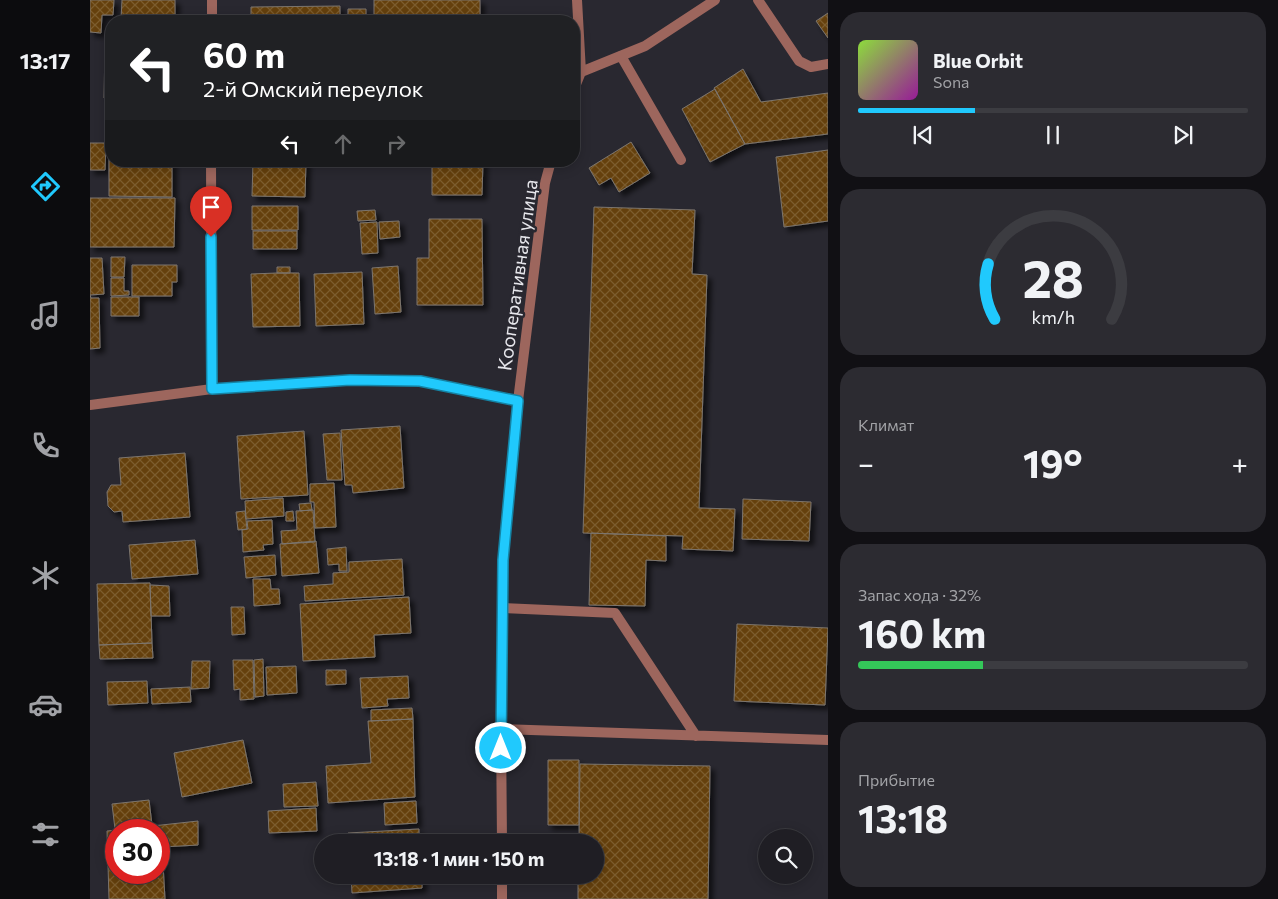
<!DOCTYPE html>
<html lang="ru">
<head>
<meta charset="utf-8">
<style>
  :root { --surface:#1f1e24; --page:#2c2b31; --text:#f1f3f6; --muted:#a1a2a6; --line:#3c3c41; --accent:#20c9fd }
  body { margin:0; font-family:Commissioner,sans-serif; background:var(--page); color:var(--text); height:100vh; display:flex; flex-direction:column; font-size:19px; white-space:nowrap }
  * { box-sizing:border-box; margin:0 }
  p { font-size:16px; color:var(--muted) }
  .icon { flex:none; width:28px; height:28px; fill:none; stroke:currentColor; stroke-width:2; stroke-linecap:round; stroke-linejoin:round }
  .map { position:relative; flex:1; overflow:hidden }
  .sheet { display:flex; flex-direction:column; gap:12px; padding:12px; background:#111014; width:450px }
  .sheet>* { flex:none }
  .hud { position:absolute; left:15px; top:15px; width:475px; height:152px; border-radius:20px; box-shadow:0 2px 12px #0003,0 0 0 1px var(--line); background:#202124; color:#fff; overflow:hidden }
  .controls { position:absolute; left:668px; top:829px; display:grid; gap:10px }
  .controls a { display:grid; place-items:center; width:55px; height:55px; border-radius:50%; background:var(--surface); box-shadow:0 2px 12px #0003,0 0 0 1px var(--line); font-size:25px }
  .speed { position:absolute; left:15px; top:819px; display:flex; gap:10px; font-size:25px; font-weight:700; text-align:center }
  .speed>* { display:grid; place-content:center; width:65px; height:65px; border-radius:50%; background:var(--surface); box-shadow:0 2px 12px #0003,0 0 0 1px var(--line); line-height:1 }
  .speed .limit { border:8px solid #d22; background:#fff; color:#111 }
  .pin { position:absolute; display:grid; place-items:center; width:42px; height:42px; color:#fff; margin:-51px -21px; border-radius:50% 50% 50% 0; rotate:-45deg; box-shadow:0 0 5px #0007 }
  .pin .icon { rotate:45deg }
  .me { position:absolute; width:55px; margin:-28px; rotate:0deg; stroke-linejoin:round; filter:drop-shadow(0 0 4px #0008) }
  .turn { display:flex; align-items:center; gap:18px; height:105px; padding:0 15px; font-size:22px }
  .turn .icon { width:65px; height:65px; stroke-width:2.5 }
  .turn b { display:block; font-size:35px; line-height:42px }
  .lanes { display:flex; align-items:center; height:48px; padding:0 15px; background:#0003; justify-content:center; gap:25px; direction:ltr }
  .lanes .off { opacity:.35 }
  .big { font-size:38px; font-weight:700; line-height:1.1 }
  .sheet .card { flex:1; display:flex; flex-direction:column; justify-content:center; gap:8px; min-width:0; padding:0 18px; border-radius:20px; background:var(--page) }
  .sheet .dial { align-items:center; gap:0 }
  .dial svg { height:130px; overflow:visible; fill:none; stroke:var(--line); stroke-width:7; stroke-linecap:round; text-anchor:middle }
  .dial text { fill:var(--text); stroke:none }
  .song { display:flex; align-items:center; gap:15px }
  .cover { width:60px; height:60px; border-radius:8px; background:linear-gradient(135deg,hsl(90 70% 55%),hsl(300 70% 35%)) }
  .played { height:5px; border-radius:2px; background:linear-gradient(90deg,var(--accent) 30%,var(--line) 30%) }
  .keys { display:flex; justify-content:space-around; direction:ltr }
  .heat { display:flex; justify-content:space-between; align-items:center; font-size:28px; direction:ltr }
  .charge { height:8px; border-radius:4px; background:linear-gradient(90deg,#34c759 32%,var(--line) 0) }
  .trip { position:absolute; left:224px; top:834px; width:290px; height:50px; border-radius:25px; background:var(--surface); box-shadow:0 2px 12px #0003,0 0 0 1px var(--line); font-weight:700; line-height:50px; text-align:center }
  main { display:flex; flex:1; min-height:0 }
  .menu { display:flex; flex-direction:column; width:90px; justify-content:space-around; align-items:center; background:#0c0c0e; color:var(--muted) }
  .menu .icon { width:35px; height:35px }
  .menu .current { color:var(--accent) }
  .menu b { font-size:22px; color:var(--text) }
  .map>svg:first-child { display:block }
  .building { fill:url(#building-cross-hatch); stroke:#7c756e; fill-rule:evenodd; filter:url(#shadow) }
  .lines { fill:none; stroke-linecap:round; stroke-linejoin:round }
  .service { stroke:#9d665d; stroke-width:10 }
  .minor { stroke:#9d665d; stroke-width:10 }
  .route-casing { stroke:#1583a4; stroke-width:12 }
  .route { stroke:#20c9fd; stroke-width:9 }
  .labels { text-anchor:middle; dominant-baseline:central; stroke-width:5; stroke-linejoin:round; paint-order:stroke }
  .street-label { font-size:19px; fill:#e6e6eb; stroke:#292830 }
</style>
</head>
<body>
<main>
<nav class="menu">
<b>13:17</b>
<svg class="icon current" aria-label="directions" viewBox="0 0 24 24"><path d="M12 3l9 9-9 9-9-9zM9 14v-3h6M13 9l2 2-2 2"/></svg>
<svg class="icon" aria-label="music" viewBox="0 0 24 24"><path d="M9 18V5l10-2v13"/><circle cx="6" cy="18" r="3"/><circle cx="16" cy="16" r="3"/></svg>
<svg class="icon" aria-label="phone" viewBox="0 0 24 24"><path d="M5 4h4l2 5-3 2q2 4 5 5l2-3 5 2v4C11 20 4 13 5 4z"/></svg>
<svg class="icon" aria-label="climate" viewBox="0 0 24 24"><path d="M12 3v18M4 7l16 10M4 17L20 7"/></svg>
<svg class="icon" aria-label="car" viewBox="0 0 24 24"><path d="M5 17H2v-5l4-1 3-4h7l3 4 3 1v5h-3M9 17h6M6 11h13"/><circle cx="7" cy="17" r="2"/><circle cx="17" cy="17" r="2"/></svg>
<svg class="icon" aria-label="filters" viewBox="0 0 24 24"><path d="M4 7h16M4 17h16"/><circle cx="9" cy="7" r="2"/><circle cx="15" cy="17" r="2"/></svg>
</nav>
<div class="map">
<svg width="738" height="899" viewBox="0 0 738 899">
  <defs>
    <pattern id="building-cross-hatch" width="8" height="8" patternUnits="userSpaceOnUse" patternTransform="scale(1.25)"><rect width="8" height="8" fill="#65410a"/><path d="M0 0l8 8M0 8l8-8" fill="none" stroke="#7b5c2e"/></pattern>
    <filter id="shadow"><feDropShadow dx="4.5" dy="4.5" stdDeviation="2.5" flood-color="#0009"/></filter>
  </defs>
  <rect width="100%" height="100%" fill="#292830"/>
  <!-- building -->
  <path class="building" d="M 0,0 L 24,0 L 23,15 L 12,15 L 11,33 L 0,32 Z
    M 32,0 L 85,0 L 85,21 L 31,21 Z
    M 284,0 L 390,0 L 390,17 L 350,17 L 350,21 L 284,21 Z
    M 250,6 L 250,21 L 161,21 L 161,7 Z
    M 258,9 L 276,9 L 276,21 L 258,21 Z
    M 738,13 L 738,38 L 726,21 Z
    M 15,46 L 21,46 L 21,98 L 14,98 Z
    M 653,69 L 671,102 L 738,93 L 738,134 L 655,144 L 624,88 Z
    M 625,89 L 655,144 L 620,162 L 592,109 Z
    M 541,142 L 560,173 L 529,192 L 521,178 L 509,185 L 499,168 Z
    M 0,143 L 16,143 L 15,170 L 0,170 Z
    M 738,150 L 738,221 L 694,227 L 686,157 Z
    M 19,154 L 21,154 L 21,161 L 82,161 L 82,197 L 19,196 Z
    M 163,161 L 216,161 L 215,197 L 162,196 Z
    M 342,161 L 393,161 L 392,195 L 342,195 Z
    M 0,198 L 85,198 L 84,247 L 0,247 Z
    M 162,206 L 208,206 L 208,230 L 162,230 Z
    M 504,207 L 605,210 L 602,274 L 617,275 L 609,508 L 645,509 L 643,551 L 592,549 L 593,536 L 493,533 Z
    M 285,210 L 286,220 L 268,221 L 267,211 Z
    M 339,219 L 392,219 L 393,305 L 327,305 L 327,258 L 339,258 Z
    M 309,221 L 310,237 L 290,239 L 289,222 Z
    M 287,222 L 288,253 L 272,254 L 270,223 Z
    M 163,231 L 207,231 L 207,249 L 163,249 Z
    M 21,257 L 35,257 L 34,277 L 21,277 Z
    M 0,258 L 12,258 L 14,294 L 0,295 Z
    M 42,265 L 87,265 L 87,282 L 82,282 L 82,296 L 42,296 Z
    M 308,266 L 311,312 L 285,314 L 282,268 Z
    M 187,267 L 200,267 L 200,273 L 187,273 Z
    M 272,272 L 274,324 L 226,326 L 224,274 Z
    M 187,273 L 209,273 L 210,326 L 163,327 L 161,274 Z
    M 21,278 L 34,278 L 34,291 L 39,291 L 39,295 L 21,296 Z
    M 0,295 L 1,298 L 9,298 L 10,348 L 0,349 Z
    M 21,297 L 49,297 L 49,316 L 21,316 Z
    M 310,426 L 314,488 L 263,493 L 262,485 L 255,485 L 251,430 Z
    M 214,431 L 218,495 L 151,499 L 147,436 Z
    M 250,433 L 252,480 L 237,480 L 233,434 Z
    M 95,453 L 100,517 L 33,522 L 32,511 L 24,512 L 18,506 L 17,492 L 21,485 L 31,485 L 29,458 Z
    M 244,483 L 246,527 L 225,528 L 224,502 L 220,502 L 220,484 Z
    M 193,498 L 194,516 L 156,519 L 155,501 Z
    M 653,499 L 721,502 L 719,541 L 652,539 Z
    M 221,503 L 222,510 L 210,511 L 209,504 Z
    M 223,510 L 225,542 L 192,544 L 191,531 L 207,530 L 206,511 Z
    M 155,511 L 157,529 L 148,530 L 146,512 Z
    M 203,511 L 204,521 L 196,521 L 196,512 Z
    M 182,520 L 183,544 L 173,545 L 174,550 L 153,552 L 152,530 L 158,529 L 157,521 Z
    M 501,533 L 576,536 L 576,561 L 556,560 L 555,606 L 499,605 Z
    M 105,540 L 108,574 L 42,579 L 39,545 Z
    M 226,541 L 229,573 L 192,576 L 190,544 Z
    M 256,547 L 257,571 L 249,571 L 249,564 L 238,565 L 237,549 Z
    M 185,555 L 186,575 L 156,578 L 154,557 Z
    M 312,559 L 314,595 L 215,601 L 214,586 L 243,584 L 243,573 L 259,572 L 259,562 Z
    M 163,579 L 180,579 L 181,589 L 189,589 L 190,604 L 164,606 Z
    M 60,583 L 62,643 L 9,645 L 7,584 Z
    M 60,585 L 79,586 L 80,616 L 61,616 Z
    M 319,597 L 321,633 L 284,635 L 285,657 L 213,661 L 210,604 Z
    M 141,607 L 154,607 L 155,634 L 142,635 Z
    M 647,624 L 738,628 L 735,705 L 644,701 Z
    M 62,643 L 63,658 L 10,659 L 9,645 Z
    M 173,659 L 174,696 L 165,697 L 164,660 Z
    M 143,660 L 163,660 L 164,699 L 150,700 L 150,689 L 144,690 Z
    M 102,661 L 120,661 L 119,688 L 101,689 Z
    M 206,666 L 207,693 L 177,695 L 176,667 Z
    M 236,670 L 256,670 L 256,684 L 236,685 Z
    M 318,676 L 319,698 L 297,699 L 298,706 L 272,708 L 270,678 Z
    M 57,681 L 58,703 L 18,705 L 17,682 Z
    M 100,687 L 101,702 L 62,704 L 61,689 Z
    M 322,708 L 323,719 L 281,721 L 281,710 Z
    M 323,719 L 325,797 L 238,803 L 236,766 L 281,763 L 278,721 Z
    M 153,740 L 162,783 L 92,797 L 84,753 Z
    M 458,760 L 489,760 L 489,825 L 458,825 Z
    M 490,764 L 620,766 L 618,899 L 488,899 L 488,875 L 505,875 L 505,842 L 489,842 Z
    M 226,782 L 228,806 L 194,807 L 193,784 Z
    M 59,800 L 62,825 L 25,829 L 22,804 Z
    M 326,801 L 327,823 L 295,825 L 294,803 Z
    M 226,808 L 227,831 L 179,833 L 178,811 Z
    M 108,821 L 108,845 L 72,847 L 75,899 L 19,899 L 17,831 ZM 26,830 L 69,830 L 69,872 L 26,872 Z
    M 329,829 L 329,842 L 258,842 L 258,833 Z
    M 261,875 L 332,875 L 332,888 L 262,893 Z"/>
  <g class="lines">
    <!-- service -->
    <path class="service" d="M 668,0 L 709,61 L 721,67 L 738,64
      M 531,56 L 591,160
      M 413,608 L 525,613 L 606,736
      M 411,729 L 738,740"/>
    <!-- minor -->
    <path class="minor" d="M 122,21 L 122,0
      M 491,72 L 555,46 L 625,0
      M 484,89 L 491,72 L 487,0
      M 121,161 L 122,389
      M 0,405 L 122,389 L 260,380 L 329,381 L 428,401
      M 412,842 L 411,729 L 413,560 L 428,401 L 455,183 L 461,161
      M 412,875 L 412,899"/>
  </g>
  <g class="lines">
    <defs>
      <path id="route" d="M 121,237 L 122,389 L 260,380 L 330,381 L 428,401 L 413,560 L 411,748"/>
    </defs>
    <!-- route casing -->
    <use href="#route" class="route-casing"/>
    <!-- route -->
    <use href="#route" class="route"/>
  </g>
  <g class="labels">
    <!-- street labels -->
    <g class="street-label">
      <text transform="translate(427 275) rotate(-82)">Кооперативная улица</text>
    </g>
  </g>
</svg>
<div class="controls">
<a><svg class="icon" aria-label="search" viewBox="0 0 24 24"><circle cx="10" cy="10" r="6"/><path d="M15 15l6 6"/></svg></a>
</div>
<div class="speed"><div class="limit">30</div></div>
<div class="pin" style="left:121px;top:237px;background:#d93025"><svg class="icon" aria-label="arrive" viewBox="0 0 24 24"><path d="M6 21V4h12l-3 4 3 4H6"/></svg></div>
<svg class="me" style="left:411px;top:748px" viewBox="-20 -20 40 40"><circle r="17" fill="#20c9fd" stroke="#fff" stroke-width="3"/><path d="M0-11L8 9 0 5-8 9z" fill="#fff"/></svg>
<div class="trip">13:18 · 1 мин · 150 m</div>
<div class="hud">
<div class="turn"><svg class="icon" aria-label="left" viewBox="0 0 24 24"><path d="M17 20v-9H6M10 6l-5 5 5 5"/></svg><div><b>60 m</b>2-й Омский переулок</div></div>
<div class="lanes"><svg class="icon" aria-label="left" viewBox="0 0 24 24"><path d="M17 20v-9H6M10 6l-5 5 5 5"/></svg><svg class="icon off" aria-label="ahead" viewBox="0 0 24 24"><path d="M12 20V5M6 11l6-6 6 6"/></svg><svg class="icon off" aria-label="right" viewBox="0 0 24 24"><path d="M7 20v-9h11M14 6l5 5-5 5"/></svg></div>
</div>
</div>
<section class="sheet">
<div class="card">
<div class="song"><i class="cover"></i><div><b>Blue Orbit</b><p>Sona</p></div></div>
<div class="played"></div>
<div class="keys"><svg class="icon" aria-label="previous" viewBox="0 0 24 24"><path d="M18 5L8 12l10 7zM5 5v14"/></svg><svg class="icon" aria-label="pause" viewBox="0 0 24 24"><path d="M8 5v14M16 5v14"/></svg><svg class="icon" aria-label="next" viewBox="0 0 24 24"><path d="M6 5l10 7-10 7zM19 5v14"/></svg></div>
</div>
<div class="card dial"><svg viewBox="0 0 100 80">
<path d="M14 69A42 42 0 1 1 86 69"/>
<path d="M14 69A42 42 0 0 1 10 35" stroke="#20c9fd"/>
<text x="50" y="56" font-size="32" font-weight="700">28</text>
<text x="50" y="72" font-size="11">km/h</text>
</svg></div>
<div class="card"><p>Климат</p>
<div class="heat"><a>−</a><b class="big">19°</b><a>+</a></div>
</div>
<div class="card"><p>Запас хода · 32%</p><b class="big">160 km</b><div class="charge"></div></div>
<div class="card"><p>Прибытие</p><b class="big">13:18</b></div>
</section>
</main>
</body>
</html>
